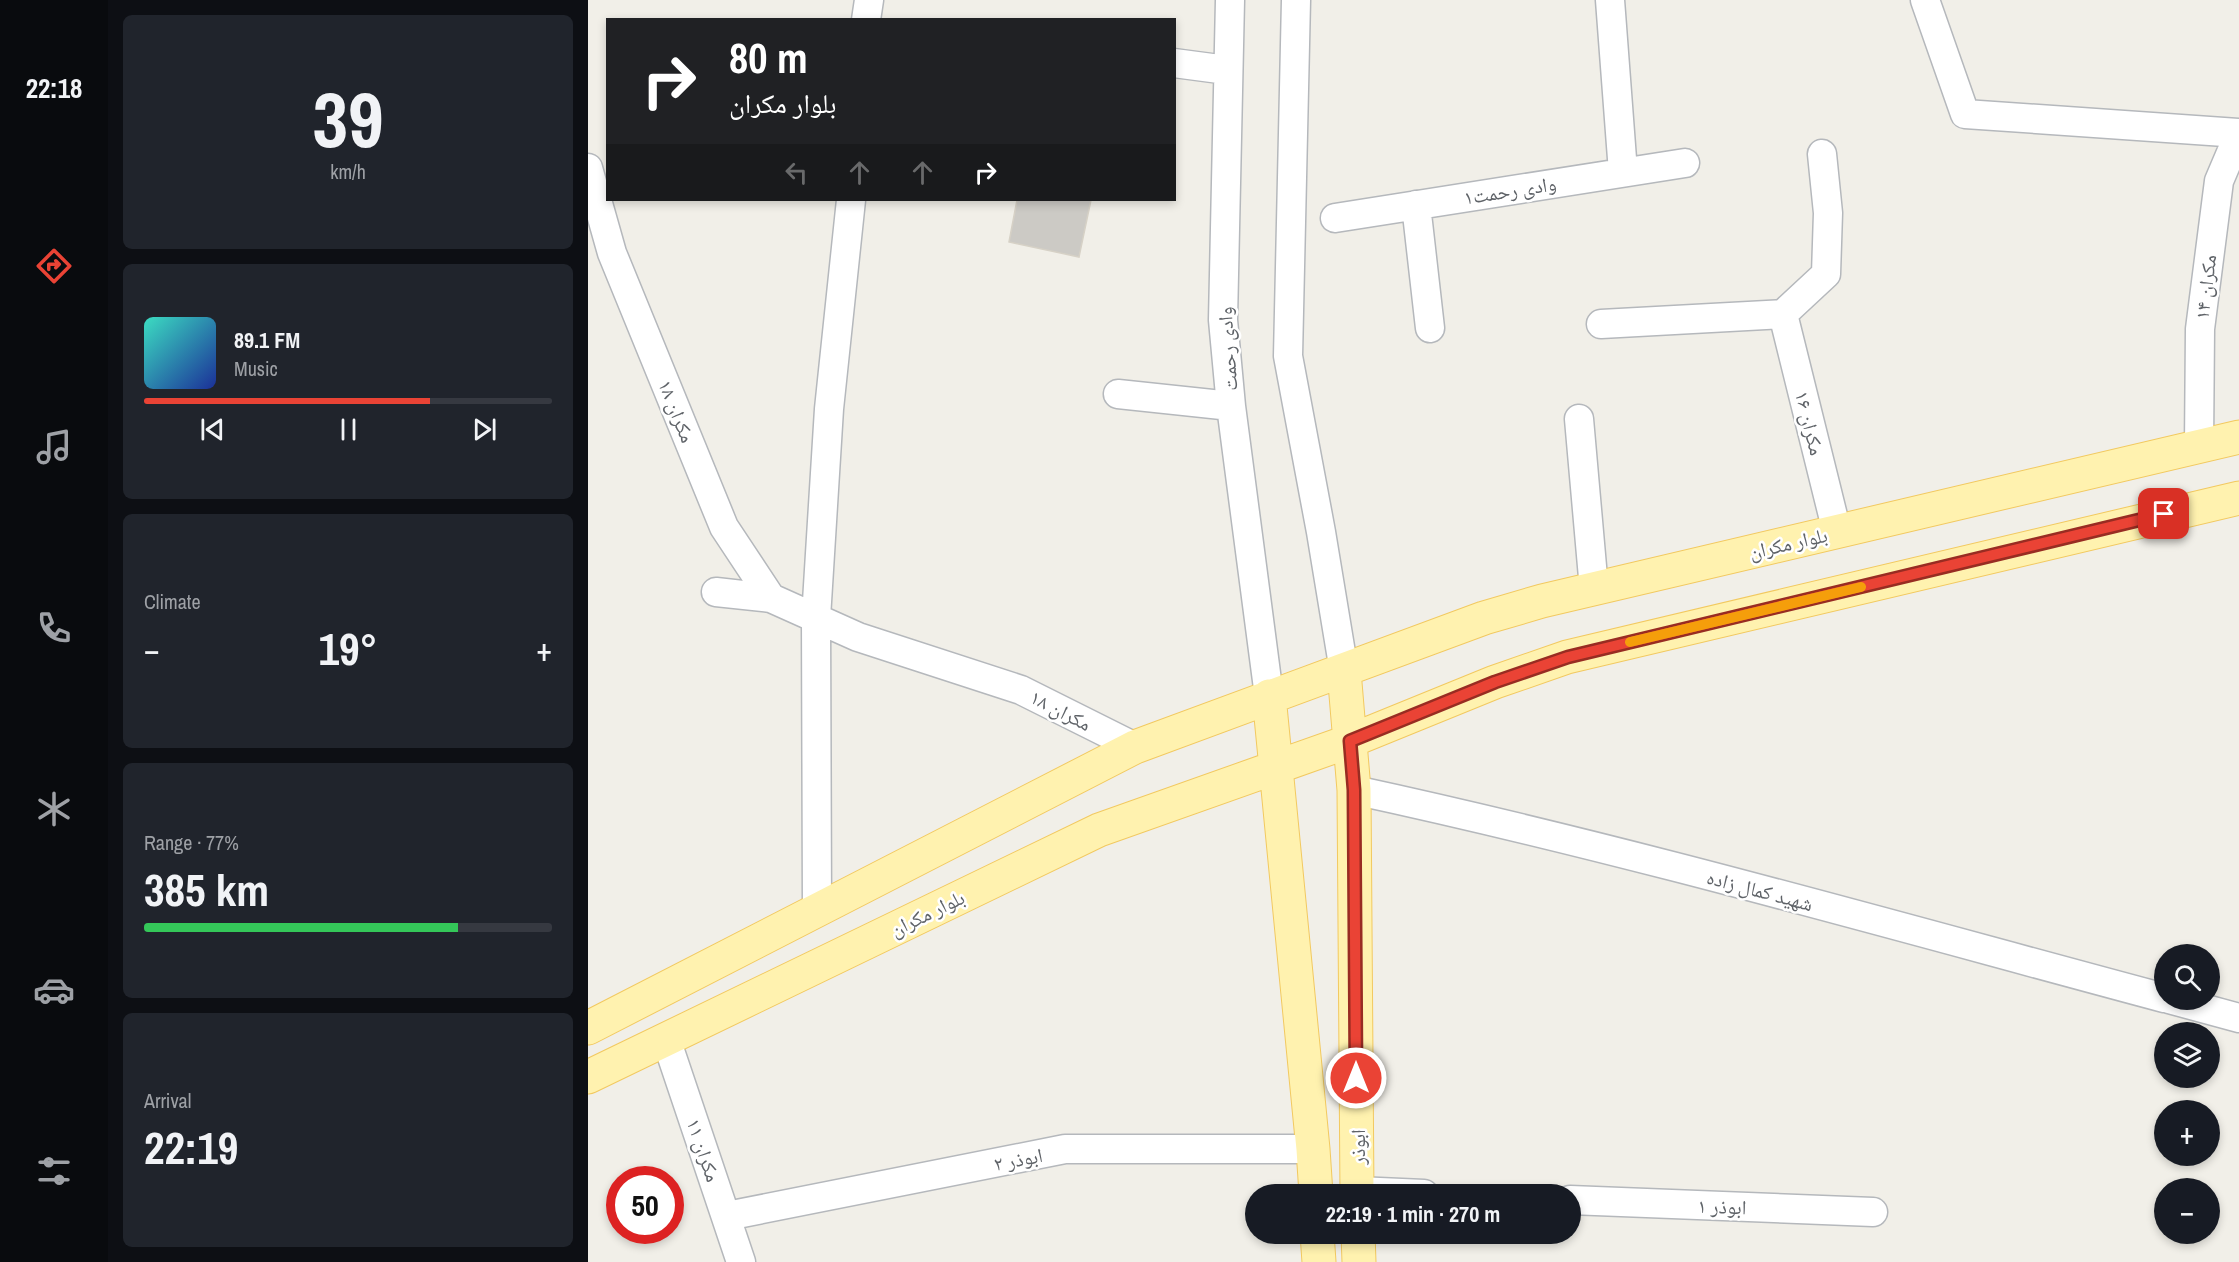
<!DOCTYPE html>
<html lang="en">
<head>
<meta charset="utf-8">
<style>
  :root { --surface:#171b24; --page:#20242c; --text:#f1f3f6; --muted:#9ea1a6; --line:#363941; --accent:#ea4335 }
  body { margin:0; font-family:"Archivo Narrow","Noto Naskh Arabic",sans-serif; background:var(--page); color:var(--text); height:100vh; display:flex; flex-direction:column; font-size:22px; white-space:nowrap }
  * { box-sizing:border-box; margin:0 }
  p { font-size:20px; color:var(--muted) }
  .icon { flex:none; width:33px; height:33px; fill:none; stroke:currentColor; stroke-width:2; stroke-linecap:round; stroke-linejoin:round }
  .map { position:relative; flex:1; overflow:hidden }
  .drawer { display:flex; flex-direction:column; gap:15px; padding:15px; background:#0d0f14; width:480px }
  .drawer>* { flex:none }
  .banner { position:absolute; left:18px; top:18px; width:570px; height:183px; border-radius:0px; box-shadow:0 3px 9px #0003; background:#202124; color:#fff; overflow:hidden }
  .tools { position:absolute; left:1566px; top:944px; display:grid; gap:12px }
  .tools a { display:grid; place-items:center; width:66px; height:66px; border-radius:50%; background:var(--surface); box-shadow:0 3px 9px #0003; font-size:30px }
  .speed { position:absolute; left:18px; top:1166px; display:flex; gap:12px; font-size:30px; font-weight:700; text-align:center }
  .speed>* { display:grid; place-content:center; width:78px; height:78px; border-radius:50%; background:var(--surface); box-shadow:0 3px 9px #0003; line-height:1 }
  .speed .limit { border:9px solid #d22; background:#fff; color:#111 }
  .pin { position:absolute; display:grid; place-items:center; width:51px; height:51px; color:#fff; margin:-26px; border-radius:12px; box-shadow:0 3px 9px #0006 }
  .me { position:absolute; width:66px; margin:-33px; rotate:0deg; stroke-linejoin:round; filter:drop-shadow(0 0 4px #0008) }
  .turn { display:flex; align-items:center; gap:21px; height:126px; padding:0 24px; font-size:27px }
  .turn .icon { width:78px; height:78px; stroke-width:2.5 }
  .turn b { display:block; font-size:42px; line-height:51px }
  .lanes { display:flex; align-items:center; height:57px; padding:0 24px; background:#0003; justify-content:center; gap:30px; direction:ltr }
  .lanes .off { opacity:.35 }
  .big { font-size:45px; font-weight:700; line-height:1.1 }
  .drawer .widget { flex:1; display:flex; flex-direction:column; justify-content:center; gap:9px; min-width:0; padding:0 21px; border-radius:9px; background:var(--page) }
  .drawer .dial { align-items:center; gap:0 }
  .dial b { font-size:78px; line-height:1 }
  .song { display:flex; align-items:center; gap:18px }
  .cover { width:72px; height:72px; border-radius:9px; background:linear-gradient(135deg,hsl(170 70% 55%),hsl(230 70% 35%)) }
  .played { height:6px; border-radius:3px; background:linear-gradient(90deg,var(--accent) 70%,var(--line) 70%) }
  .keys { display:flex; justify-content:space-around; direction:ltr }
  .heat { display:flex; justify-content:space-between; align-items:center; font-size:33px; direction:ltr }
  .charge { height:9px; border-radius:4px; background:linear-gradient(90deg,#34c759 77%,var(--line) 0) }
  .trip { position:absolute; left:657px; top:1184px; width:336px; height:60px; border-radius:30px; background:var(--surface); box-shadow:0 3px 9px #0003; font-weight:700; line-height:60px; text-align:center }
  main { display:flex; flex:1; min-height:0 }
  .dock { display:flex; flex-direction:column; width:108px; justify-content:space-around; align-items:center; background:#090b0e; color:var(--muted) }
  .dock .icon { width:42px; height:42px }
  .dock .on { color:var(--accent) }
  .dock b { font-size:27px; color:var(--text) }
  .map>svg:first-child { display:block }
  .building { fill:#cccac5; stroke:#d6d1c6; stroke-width:1.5 }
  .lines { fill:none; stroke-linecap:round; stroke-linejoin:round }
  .minor-casing { stroke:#b5b8bc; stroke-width:31 }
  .major-casing { stroke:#f2c960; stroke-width:35 }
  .minor { stroke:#fff; stroke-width:28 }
  .major { stroke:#fff2af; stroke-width:33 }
  .route-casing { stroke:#982c22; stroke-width:15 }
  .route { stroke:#ea4335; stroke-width:10 }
  .slow { stroke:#f59e0b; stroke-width:10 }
  .labels { text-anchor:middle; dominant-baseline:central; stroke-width:5; stroke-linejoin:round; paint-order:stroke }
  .street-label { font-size:20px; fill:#5f6368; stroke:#fff }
</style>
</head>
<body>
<main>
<nav class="dock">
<b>22:18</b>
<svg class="icon on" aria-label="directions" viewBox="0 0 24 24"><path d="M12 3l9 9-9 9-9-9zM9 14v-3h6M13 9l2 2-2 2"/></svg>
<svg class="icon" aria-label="music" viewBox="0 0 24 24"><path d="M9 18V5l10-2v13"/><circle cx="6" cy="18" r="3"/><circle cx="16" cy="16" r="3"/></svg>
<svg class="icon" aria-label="phone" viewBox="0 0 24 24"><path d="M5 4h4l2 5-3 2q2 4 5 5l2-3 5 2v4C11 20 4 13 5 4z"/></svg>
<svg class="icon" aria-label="climate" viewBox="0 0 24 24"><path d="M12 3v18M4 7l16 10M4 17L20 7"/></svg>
<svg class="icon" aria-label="car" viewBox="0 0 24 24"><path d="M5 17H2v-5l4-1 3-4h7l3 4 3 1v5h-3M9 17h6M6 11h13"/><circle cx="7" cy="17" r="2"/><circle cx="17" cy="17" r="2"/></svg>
<svg class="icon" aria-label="filters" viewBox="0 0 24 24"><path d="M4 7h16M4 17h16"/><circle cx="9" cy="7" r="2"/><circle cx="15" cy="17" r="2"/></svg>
</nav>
<section class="drawer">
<div class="widget dial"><b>39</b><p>km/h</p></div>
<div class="widget">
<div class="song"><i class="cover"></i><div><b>89.1 FM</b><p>Music</p></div></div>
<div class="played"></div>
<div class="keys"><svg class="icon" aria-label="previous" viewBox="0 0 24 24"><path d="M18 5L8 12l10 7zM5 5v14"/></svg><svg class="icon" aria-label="pause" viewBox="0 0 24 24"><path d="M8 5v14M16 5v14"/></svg><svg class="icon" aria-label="next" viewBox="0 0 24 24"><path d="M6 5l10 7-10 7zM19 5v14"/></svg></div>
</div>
<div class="widget"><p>Climate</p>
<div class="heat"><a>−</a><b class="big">19°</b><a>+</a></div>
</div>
<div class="widget"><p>Range · 77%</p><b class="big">385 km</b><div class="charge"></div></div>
<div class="widget"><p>Arrival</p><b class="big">22:19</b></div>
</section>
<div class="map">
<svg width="1651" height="1262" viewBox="0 0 1651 1262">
  <rect width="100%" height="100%" fill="#f1efe8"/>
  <!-- building -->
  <path class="building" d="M 429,200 L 503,200 L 491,257 L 421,242 Z"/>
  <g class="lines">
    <defs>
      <path id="minor" d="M 642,0 L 635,320 L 643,406 L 681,696
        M 708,0 L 700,356 L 733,532 L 756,671
        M 1022,0 L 1035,172
        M 1337,0 L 1377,114 L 1651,133
        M 278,20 L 281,0
        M 586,63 L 639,70
        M 0,168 L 24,253 L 136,527 L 183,598 L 270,637 L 433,690 L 547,747
        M 828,205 L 842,328
        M 747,218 L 1097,163
        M 1195,314 L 1249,532
        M 1013,324 L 1195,314 L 1238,274 L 1240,213 L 1234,154
        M 530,394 L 643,406
        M 991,419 L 1006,589
        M 1611,446 L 1612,329 L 1631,181 L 1651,134
        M 128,592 L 183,598
        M 766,790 C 1039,849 1307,926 1576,998
        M 229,910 L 228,618 L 241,409 L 263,200
        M 1581,999 L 1651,1018
        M 78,1039 L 153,1262
        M 769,1191 L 836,1194
        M 982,1200 L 1285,1212
        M 139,1216 L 477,1149 L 725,1149"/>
      <path id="major" d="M 756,671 L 766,790 L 769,1194
        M 681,696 L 725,1149 L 728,1194
        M 0,1028 L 547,747 L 896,618 L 954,601 L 1651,437
        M 0,1077 L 511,830 L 762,741 L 907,682 L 979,657 L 1651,498
        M 729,1233 L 731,1262
        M 770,1233 L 771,1262"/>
    </defs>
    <!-- minor casing -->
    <use href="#minor" class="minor-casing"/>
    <!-- major casing -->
    <use href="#major" class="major-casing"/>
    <!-- minor -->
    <use href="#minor" class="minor"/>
    <!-- major -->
    <use href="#major" class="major"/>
  </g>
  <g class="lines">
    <defs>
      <path id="route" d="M 768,1078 L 766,790 L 762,741 L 907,682 L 980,657 L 1576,514"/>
    </defs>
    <!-- route casing -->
    <use href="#route" class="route-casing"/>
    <!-- route -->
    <use href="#route" class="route"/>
    <!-- slow -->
    <path class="slow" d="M 1042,642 L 1273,587"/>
  </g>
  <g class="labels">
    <!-- street labels -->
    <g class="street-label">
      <text transform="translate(922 190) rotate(-9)">وادی رحمت۱</text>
      <text transform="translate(1617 287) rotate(-83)">مکران ۱۴</text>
      <text transform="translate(639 349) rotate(-94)">وادی رحمت</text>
      <text transform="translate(89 411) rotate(68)">مکران ۱۸</text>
      <text transform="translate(1222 423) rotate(76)">مکران ۱۶</text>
      <text transform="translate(1200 543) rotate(-13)">بلوار مکران</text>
      <text transform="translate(473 710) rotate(27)">مکران ۱۸</text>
      <text transform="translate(1172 890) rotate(15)">شهید کمال زاده</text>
      <text transform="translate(339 913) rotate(-26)">بلوار مکران</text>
      <text transform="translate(769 1147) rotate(-90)">ابوذر</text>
      <text transform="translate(116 1150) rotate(71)">مکران ۱۱</text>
      <text transform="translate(430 1159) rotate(-11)">ابوذر ۲</text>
      <text transform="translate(1134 1206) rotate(2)">ابوذر ۱</text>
    </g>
  </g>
</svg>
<div class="tools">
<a><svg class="icon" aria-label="search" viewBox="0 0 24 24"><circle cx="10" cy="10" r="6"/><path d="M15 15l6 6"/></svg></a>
<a><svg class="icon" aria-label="layers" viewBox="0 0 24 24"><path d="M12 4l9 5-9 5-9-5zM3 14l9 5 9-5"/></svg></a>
<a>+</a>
<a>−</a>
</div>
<div class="speed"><div class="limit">50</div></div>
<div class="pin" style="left:1576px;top:514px;background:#d93025"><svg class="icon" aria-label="arrive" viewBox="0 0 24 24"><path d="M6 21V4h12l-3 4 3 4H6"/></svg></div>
<svg class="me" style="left:768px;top:1078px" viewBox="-20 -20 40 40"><circle r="17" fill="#ea4335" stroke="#fff" stroke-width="3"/><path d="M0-11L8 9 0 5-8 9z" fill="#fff"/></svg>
<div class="trip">22:19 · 1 min · 270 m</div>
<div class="banner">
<div class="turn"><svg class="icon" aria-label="right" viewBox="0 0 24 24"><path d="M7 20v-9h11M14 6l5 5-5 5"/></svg><div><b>80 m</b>بلوار مکران</div></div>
<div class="lanes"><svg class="icon off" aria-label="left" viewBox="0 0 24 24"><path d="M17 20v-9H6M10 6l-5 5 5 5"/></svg><svg class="icon off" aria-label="ahead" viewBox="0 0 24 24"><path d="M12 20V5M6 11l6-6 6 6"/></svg><svg class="icon off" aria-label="ahead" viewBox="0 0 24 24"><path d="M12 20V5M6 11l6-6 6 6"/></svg><svg class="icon" aria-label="right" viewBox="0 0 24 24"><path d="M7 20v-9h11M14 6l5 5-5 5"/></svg></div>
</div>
</div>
</main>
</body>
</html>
